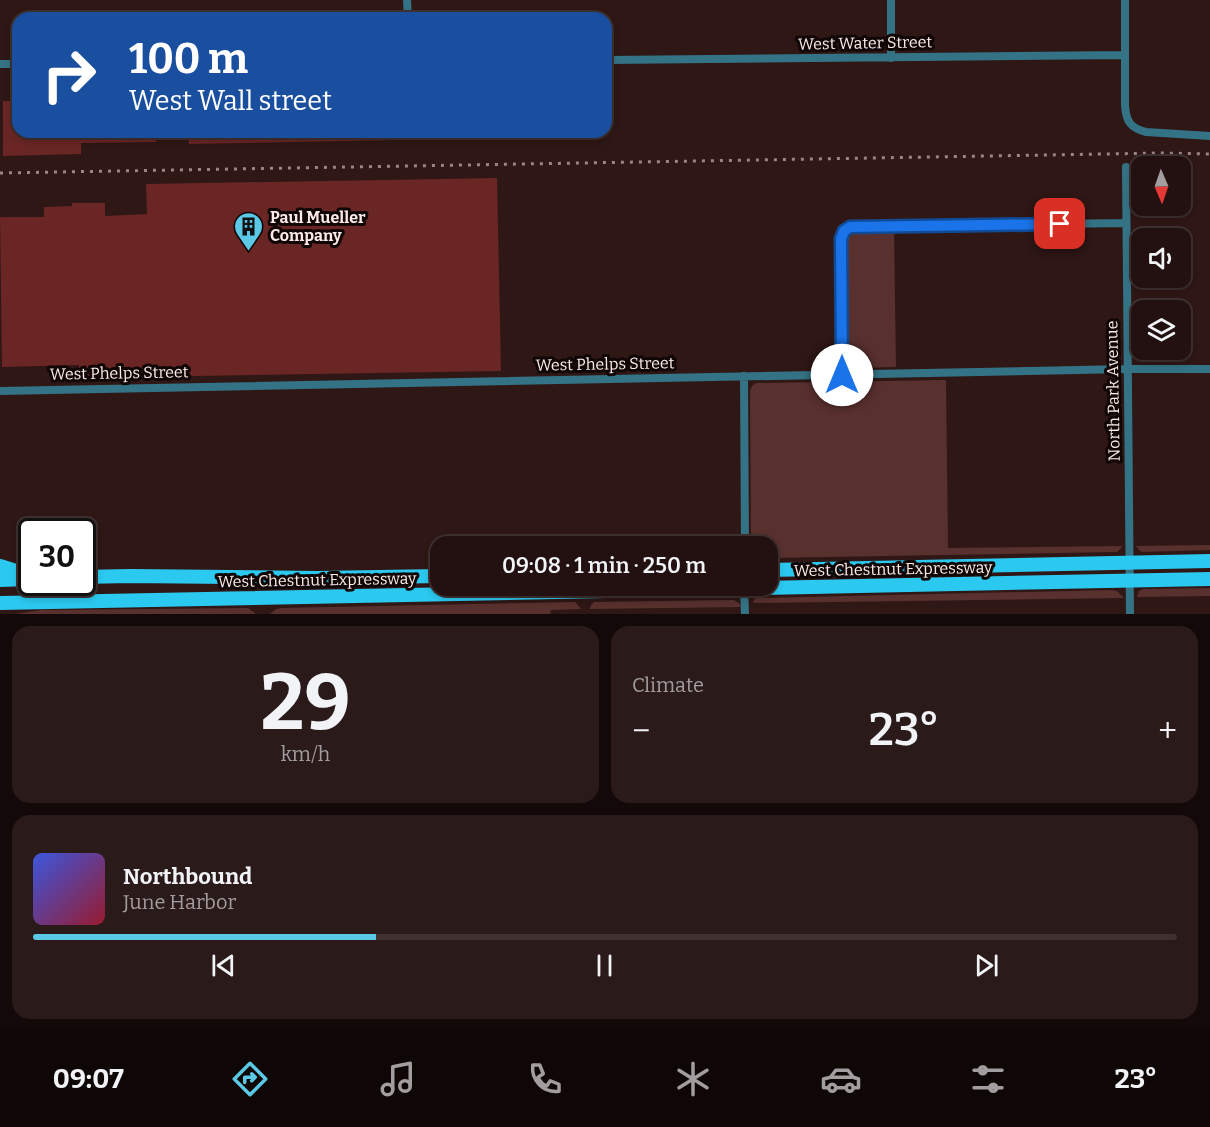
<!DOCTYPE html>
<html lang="en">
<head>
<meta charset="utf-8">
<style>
  :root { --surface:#221110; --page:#2a1a19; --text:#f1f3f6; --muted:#a29d9f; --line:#3f3130; --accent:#5bc8e6 }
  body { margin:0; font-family:Bitter,serif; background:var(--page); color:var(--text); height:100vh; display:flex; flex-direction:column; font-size:22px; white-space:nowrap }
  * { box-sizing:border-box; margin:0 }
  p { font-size:20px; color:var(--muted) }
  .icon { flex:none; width:33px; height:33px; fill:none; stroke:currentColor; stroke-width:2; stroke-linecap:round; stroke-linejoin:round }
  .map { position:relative; height:614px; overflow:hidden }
  .panel { display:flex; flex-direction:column; gap:12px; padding:12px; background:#130909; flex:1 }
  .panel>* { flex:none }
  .hud { position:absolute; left:12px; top:12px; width:600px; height:126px; border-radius:18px; box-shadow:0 3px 9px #0003,0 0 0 2px var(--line); background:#1a4fa0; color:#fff; overflow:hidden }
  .needle { width:39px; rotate:178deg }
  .fabs { position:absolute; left:1131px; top:156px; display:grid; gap:12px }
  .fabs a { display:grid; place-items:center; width:60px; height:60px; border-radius:12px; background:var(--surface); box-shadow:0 3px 9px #0003,0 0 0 2px var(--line); font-size:30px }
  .speed { position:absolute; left:18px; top:518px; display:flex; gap:12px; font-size:30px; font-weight:700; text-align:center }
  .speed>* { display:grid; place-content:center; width:78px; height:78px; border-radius:50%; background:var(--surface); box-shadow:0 3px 9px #0003,0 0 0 2px var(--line); line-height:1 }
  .speed .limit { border:3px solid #111; border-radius:9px; background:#fff; color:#111 }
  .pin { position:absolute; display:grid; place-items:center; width:51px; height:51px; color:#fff; margin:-26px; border-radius:12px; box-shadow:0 3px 9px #0006 }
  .me { position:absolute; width:66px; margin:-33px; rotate:0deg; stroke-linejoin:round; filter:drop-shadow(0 0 4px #0008) }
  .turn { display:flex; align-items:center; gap:21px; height:126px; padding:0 18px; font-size:27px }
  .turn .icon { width:78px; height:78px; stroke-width:2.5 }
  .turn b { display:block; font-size:42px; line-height:51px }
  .big { font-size:45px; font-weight:600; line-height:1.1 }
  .panel .widget { flex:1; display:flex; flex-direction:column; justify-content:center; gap:9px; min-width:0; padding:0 21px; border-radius:18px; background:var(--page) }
  .panel .dial { align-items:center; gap:0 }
  .dial b { font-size:78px; line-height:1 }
  .song { display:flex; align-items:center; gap:18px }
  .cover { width:72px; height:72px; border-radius:9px; background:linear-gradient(135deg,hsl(230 70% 55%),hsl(350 70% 35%)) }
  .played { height:6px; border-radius:3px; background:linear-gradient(90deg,var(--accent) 30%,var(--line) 30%) }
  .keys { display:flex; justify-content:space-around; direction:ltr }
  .heat { display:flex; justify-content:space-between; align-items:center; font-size:33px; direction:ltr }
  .panel .tiles { flex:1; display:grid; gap:12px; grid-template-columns:1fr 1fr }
  .widget:last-child { grid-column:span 2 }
  .trip { position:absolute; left:430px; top:536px; width:348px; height:60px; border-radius:18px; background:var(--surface); box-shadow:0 3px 9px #0003,0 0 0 2px var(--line); font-weight:600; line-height:60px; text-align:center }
  .menu { display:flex; height:96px; justify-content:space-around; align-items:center; background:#0e0706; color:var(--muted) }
  .menu .icon { width:42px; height:42px }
  .menu .active { color:var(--accent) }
  .menu b { font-size:27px; color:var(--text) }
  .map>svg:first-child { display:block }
  .green { fill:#58302e }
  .building { fill:#692625 }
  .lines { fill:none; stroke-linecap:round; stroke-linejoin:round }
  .street { stroke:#347385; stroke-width:8 }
  .primary { stroke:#2bc9f0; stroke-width:14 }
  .rail { stroke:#9a8684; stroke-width:3; stroke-dasharray:3 6; stroke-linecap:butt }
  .route-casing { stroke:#114b97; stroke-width:15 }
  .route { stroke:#1a73e8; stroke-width:10 }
  .labels { text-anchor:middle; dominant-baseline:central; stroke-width:6; stroke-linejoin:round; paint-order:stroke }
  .street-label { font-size:16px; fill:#fbeae8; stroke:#0f0605 }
  .poi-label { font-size:16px; font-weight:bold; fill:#fbeae8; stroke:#0f0605; text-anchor:start }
</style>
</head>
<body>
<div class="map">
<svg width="1210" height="614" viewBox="0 0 1210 614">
  <rect width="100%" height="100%" fill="#2e1715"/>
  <!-- green -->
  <path class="green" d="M 894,229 L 896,367 L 857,368 L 852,367 L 847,361 L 845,245 L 851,234 L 859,231 Z
    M 946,380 L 948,548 L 1123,546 L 1117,552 L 768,558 L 768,546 L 751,546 L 750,391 L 752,386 L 756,383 Z
    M 1210,545 L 1210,550 L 1142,552 L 1139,550 L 1136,546 Z
    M 1210,588 L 1210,596 L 1137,597 L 1139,591 L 1143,589 Z
    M 1111,590 L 1117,591 L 1124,598 L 753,603 L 754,599 L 757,598 Z
    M 734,600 L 739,603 L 741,607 L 590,609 L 591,605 L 594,602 Z
    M 575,602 L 581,609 L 551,610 L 550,614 L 270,614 L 276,609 L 281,608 Z
    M 248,608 L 256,614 L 15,614 L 41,610 Z"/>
  <!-- building -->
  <path class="building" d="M 3,101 L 18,101 L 18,132 L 156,132 L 156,142 L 81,143 L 81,154 L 3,156 Z
    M 188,132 L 450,132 L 450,139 L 189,144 Z
    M 497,178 L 501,371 L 79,378 L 79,365 L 2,367 L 0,217 L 44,217 L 44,207 L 72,206 L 72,203 L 105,203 L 105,216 L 147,214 L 146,184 Z"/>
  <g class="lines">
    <!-- street -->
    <path class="street" d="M 407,0 L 408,18
      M 1125,0 L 1125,105 C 1126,121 1130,128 1146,132 L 1210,136
      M 891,58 L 891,0
      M 606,60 L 1124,55
      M 0,64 L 18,64
      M 1126,167 L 1130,614
      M 842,375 L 841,239 L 844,231 L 851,227 L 1126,223
      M 744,376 L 745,546
      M 0,391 L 1127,369 L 1210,369
      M 744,588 L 745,614"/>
    <!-- primary -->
    <path class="primary" d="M 0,566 L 32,576
      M 768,570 L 1210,561
      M 82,577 L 130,576 L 317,578 L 441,576
      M 0,580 L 29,579
      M 0,603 L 1210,579"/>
    <!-- rail -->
    <path class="rail" d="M 0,173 L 1162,153 L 1210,154"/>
  </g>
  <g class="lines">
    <defs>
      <path id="route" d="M 842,375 L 841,239 L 844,231 L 850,227 L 1060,224"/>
    </defs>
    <!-- route casing -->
    <use href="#route" class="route-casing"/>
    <!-- route -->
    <use href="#route" class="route"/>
  </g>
  <!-- icons -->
  <defs>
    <symbol id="building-pin" viewBox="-11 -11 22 30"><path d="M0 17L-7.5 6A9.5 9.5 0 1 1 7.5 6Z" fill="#5bc8e6" stroke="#0f0605"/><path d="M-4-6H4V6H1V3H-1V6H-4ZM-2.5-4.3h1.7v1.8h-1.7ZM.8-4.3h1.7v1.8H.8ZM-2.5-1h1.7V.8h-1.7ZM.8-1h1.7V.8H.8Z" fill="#111"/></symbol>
  </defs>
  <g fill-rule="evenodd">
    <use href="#building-pin" x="232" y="210" width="33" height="45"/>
  </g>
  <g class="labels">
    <!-- street labels -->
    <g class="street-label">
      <text transform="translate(865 43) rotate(-1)">West Water Street</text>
      <text transform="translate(605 364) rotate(-1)">West Phelps Street</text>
      <text transform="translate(119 373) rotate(-1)">West Phelps Street</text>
      <text transform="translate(1113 391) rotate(-91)">North Park Avenue</text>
      <text transform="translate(893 569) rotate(-1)">West Chestnut Expressway</text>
      <text transform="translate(317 580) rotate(-1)">West Chestnut Expressway</text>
    </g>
    <!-- poi labels -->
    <g class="poi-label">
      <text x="270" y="217">Paul Mueller<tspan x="270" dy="18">Company</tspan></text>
    </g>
  </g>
</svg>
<div class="fabs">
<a><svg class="needle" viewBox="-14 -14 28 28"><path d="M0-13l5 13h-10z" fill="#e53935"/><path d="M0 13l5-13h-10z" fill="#a29d9f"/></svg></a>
<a><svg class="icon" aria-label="sound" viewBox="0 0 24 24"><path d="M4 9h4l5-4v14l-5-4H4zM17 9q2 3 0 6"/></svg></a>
<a><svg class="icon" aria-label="layers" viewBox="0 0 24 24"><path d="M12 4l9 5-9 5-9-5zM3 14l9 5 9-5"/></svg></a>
</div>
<div class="speed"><div class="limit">30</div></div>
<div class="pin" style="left:1060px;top:224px;background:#d93025"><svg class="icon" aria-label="arrive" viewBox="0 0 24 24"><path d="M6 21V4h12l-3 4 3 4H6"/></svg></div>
<svg class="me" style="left:842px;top:375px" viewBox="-20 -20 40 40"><circle r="19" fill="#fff"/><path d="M0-13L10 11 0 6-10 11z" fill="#1a73e8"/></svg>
<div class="trip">09:08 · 1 min · 250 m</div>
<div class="hud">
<div class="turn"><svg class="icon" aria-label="right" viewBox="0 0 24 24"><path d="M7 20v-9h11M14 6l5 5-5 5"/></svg><div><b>100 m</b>West Wall street</div></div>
</div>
</div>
<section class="panel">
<div class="tiles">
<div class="widget dial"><b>29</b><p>km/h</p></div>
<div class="widget"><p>Climate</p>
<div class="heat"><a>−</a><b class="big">23°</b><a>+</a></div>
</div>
<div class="widget">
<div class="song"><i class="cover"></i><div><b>Northbound</b><p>June Harbor</p></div></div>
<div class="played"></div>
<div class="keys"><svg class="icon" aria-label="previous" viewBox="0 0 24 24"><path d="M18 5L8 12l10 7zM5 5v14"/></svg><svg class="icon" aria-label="pause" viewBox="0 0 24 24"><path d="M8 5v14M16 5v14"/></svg><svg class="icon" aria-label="next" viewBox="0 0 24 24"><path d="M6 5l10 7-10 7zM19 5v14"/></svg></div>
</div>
</div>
</section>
<nav class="menu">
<b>09:07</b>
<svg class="icon active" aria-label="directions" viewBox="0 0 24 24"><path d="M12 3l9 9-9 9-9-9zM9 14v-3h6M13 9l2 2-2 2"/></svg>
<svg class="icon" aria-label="music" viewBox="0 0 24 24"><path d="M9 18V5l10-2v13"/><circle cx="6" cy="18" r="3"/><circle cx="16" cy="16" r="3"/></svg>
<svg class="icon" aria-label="phone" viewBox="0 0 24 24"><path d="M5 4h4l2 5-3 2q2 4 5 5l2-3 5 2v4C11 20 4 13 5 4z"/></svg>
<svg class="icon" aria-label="climate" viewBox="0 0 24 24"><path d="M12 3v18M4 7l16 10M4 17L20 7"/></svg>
<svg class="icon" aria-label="car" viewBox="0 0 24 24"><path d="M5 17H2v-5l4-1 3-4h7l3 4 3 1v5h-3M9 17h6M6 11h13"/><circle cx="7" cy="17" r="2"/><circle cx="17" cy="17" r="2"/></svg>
<svg class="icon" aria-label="filters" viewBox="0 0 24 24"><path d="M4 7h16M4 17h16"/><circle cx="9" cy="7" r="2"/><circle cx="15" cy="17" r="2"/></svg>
<b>23°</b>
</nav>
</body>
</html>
